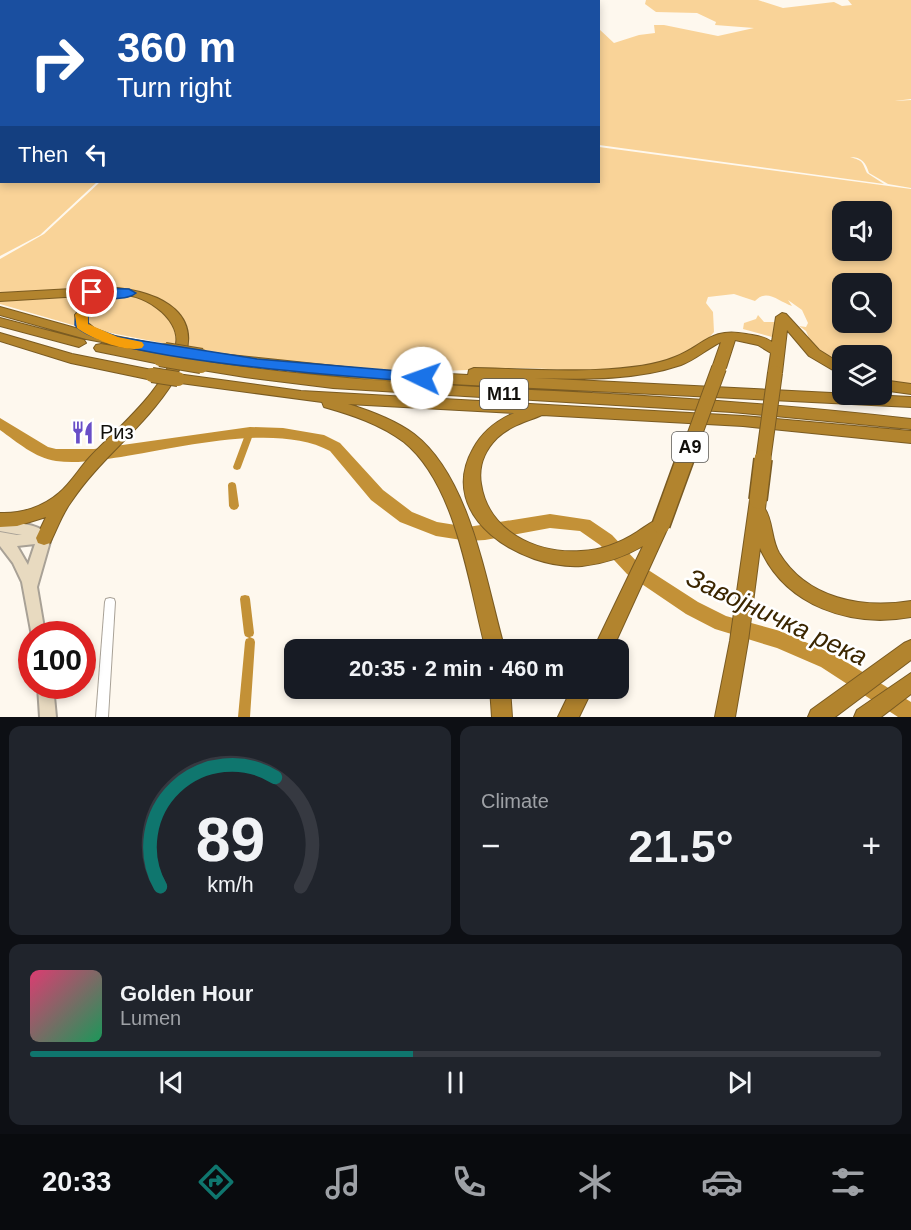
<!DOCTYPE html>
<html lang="en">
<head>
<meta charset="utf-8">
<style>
  :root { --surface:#171b24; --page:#20242c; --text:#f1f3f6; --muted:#9ea1a6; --line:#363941; --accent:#0f766e }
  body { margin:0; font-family:Helvetica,sans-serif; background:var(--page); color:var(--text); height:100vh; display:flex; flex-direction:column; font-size:22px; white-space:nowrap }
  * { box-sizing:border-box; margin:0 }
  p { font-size:20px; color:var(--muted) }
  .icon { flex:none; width:33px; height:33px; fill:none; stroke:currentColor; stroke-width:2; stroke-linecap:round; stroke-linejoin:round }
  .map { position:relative; height:717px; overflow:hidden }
  .panel { display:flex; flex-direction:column; gap:9px; padding:9px; background:#0d0f14; flex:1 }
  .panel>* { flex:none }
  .top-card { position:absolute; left:0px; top:0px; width:600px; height:183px; box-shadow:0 3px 9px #0003; background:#1a4fa0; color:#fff; overflow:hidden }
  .tools { position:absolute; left:832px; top:201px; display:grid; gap:12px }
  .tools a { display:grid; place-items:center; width:60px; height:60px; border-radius:12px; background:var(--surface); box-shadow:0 3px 9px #0003; font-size:30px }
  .speed { position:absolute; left:18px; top:621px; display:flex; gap:12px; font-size:30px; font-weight:700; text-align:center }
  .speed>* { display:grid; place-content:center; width:78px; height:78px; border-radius:50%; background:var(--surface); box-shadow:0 3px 9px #0003; line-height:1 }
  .speed .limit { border:9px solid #d22; background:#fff; color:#111 }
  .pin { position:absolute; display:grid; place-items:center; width:51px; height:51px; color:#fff; margin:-26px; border:3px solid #fff; border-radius:50%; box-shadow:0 2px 6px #0007 }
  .me { position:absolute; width:66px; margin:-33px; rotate:273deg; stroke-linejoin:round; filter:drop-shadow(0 0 4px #0008) }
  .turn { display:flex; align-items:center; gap:21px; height:126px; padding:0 18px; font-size:27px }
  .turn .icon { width:78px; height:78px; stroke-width:2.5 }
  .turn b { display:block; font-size:42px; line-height:51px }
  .then { display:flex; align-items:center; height:57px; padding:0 18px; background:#0003; gap:12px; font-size:22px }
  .big { font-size:45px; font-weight:600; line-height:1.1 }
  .panel .tile { flex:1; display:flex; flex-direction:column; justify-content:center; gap:9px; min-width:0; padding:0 21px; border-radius:12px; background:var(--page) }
  .panel .dial { align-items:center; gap:0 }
  .dial svg { height:156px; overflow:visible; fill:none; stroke:var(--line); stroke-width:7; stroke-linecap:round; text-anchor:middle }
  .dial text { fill:var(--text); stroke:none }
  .song { display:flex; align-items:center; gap:18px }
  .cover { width:72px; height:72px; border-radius:9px; background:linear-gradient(135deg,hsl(340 70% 55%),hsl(150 70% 35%)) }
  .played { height:6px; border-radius:3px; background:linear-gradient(90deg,var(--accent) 45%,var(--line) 45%) }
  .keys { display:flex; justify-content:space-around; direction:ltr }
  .heat { display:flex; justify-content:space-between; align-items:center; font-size:33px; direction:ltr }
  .panel .tiles { flex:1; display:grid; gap:9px; grid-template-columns:1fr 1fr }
  .tile:last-child { grid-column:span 2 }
  .trip { position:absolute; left:284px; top:639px; width:345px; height:60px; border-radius:12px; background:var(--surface); box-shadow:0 3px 9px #0003; font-weight:600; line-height:60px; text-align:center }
  .dock { display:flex; height:96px; justify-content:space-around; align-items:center; background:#090b0e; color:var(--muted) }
  .dock .icon { width:42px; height:42px }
  .dock .current { color:var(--accent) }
  .dock b { font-size:27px; color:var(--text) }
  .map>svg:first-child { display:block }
  .green { fill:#f9d398; fill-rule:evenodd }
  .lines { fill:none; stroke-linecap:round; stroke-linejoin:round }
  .canal { fill:#c39137; fill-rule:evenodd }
  .river { fill:#c39137; fill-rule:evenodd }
  .street-casing { stroke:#a8a196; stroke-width:2 }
  .secondary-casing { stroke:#a8a196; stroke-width:4 }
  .highway-casing { stroke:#7a5b22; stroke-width:2 }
  .street { fill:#fff; fill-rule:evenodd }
  .secondary { fill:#e8dac0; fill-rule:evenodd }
  .highway { fill:#b2842e; fill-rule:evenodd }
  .highway-bridge-far1-casing { stroke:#7a5b22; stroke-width:16; stroke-linecap:butt }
  .highway-bridge-casing { stroke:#7a5b22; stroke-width:20; stroke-linecap:butt }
  .highway-bridge-far1 { stroke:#b2842e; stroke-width:14 }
  .highway-bridge { stroke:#b2842e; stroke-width:17 }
  .route { fill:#1a73e8; stroke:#114b97; stroke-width:1.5 }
  .slow { fill:#f59e0b }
  .labels { text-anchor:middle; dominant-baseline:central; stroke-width:5; stroke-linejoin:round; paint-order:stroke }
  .shield { fill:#fff; stroke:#585754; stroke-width:1.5 }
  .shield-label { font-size:18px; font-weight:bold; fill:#110f0b }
  .poi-label { font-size:20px; fill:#110f0b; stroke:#fff; text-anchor:start }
  .near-water-label { font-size:26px; font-style:italic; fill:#3b2600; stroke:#fff }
</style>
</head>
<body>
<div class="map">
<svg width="911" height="717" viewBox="0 0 911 717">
  <rect width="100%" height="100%" fill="#fef8ee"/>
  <!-- green -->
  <path class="green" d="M 0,0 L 93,0 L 2,2 L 2,182 L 97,182 L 40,235 L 0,256 Z
    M 97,0 L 437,0 L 96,1 Z
    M 646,0 L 758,0 L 783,8 L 834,2 L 842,6 L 852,5 L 848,0 L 911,0 L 911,99 L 895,101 L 911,100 L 911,188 L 888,184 L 869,173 C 866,163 862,157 850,157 C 864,161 862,162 867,173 L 884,184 L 599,145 L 599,29 L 614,43 L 639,35 L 655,33 L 654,25 L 664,25 L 718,36 L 754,28 L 715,25 L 716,22 L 697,13 L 656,12 L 645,4 Z
    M 599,147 L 911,189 L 911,387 L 882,381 L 882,356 L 843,356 L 843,368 L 825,358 L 807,338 L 809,338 L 806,331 L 799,326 L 806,327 L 808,323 L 802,310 L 788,300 L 792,306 C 779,302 767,288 755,301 L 734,294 L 708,297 L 706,303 L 713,312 L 714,332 C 696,354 665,363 637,368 C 599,375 557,368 519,368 C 491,368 464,371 436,371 C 354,372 267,364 187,347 L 186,329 L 164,303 L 138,291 L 117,288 L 10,294 L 0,292 L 0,259 L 44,234 L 100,182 L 598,182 ZM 843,212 L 882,212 L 882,250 L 843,250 ZM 843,284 L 882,284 L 882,322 L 843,322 Z
    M 97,293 L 80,309 L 76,326 L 0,304 L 0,300 Z
    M 113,295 C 148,294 175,309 177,346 L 91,329 L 86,324 L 85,316 L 92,306 Z
    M 758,315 L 764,322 L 774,322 L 775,332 L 772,337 L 743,329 L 744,323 L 756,319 Z"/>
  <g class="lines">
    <!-- canal -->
    <path class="canal" d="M 250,429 L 253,430 L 254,432 L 241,467 L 240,469 L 237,470 L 234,469 L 233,467 L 246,432 L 247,430 Z
      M 232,482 L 235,483 L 236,485 L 239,506 L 237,509 L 234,510 L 231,509 L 229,506 L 228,485 L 229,483 Z
      M 245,595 L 249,596 L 250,599 L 254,633 L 253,636 L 250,637 L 254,639 L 255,642 L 250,717 L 238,717 L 245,642 L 246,639 L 249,638 L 245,636 L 244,633 L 240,599 L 241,596 Z"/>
    <!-- river -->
    <path class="river" d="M 0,418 L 48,447 L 56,449 L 94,449 L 250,427 L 283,428 L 324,435 L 340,443 L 383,490 L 412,512 L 437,522 L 468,527 L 550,514 L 590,520 L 612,535 L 639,564 L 698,602 L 726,616 L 780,631 L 835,655 L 911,702 L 911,717 L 898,717 L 821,667 L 777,648 L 715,629 L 686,614 L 627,574 L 600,545 L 580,531 L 550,528 L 485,540 L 468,541 L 436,536 L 400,522 L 371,500 L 330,451 C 277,422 178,448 121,457 C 100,460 77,464 56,461 C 35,458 17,442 0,430 Z"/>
    <defs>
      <path id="street" d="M 110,598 L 114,599 L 115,602 L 108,717 L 96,717 L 105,602 L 106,599 Z"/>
      <path id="secondary" d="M 0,521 C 16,523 41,523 51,538 L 37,587 L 45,634 L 32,636 L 22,582 L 13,563 L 0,546 L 0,532 L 17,535 L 22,535 L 0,531 ZM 35,544 L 28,565 L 17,546 Z
        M 38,686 L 53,686 L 56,717 L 40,717 Z"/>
      <path id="highway" d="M 108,287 C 161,291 211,314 177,374 L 301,391 L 743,416 L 911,431 L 911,443 L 743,426 L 542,415 C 526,422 511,425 497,438 C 485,450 478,466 481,484 C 488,531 536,554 581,551 C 602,550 620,543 637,532 C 645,527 652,521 661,518 L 667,520 L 669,525 L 612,650 L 593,650 L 643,546 C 624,557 603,564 582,566 C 522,570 435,517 473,449 C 482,432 496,421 514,413 L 348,404 C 371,411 395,420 414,434 C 471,478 486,584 505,650 L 486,650 C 469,586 457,485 404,442 C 380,424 352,415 324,407 L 322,402 L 173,382 C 145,427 100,458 71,502 C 62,514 57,529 50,543 L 44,545 L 38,543 L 36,538 L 46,517 L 17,526 L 0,527 L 0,513 C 21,514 43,507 59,493 C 70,484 79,469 89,458 C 118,427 168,388 176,344 C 181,317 140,291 116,295 C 105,297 95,307 87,316 L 88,323 L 100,333 L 170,347 L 172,350 L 170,353 L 165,354 L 86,339 L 0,315 L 0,307 L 79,329 L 76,325 L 75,315 L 88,299 L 98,295 L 0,301 L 0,293 Z
        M 782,313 L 786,314 L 819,350 L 843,365 L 843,376 L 809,356 L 787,330 L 782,373 L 775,378 L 768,373 L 771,353 L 758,345 L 735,340 L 726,368 L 719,373 L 712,368 L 721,342 C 708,348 695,360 681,365 C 634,381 583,379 534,378 L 911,397 L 911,407 L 373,380 L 202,360 L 195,356 L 202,352 L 373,370 L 468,375 L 469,370 L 474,368 C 528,369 627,377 675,357 C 705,345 710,327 746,334 C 756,336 764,336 772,342 L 776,317 Z
        M 0,318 L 84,340 L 86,343 L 79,347 L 0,326 Z
        M 0,333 L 72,354 L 152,370 L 159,375 L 152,380 L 71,363 L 0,341 Z
        M 101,344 L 160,354 L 167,359 L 160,364 L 96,351 L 94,348 L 96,345 Z
        M 201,361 C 318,379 435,385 554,391 C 673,397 792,405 911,419 L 911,429 L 732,412 L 333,388 L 245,377 L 196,369 L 194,366 L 196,363 Z
        M 882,380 L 911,384 L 911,394 L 882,390 Z
        M 758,494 L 764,495 L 766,500 L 765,509 C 773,521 771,539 779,553 C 807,599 862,609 911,601 L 911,617 C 851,628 785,606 760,548 L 748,641 L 735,717 L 715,717 L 730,641 L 750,500 L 752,495 Z
        M 911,640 L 911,660 L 835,717 L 808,717 L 811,710 L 904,643 Z
        M 911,673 L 911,694 L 881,717 L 854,717 L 857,710 Z
        M 490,688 L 510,688 L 512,717 L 492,717 Z
        M 572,688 L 593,688 L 579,717 L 558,717 Z"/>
    </defs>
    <!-- street casing -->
    <use href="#street" class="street-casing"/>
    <!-- secondary casing -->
    <use href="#secondary" class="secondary-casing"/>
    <!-- highway casing -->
    <use href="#highway" class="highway-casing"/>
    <!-- street -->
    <use href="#street" class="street"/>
    <!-- secondary -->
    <use href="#secondary" class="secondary"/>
    <!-- highway -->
    <use href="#highway" class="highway"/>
    <defs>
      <path id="highway-bridge-far1" d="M 165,350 L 202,356
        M 160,359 L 201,366
        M 152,375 L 178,379
        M 685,461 L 719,368
        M 763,461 L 775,373"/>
      <path id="highway-bridge" d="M 758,500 L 763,459
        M 661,525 L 685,459"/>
    </defs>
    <!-- highway-bridge-far1 casing -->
    <use href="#highway-bridge-far1" class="highway-bridge-far1-casing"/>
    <!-- highway-bridge casing -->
    <use href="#highway-bridge" class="highway-bridge-casing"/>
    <!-- highway-bridge-far1 -->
    <use href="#highway-bridge-far1" class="highway-bridge-far1"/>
    <!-- highway-bridge -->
    <use href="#highway-bridge" class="highway-bridge"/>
  </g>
  <!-- route -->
  <path class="route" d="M 92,288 L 129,289 L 136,293 C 123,304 107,290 88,315 L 88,324 L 91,327 L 118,337 L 257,359 L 422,373 L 429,378 L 422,382 C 367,378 101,360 75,325 C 75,311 82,304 94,296 L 86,292 Z"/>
  <!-- slow -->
  <path class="slow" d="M 95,297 L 101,301 L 88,316 L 88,324 L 118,337 L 142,342 L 144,345 L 142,348 C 125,353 91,338 77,328 L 75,315 L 90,298 Z"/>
  <!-- icons -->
  <defs>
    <symbol id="restaurant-bare" viewBox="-9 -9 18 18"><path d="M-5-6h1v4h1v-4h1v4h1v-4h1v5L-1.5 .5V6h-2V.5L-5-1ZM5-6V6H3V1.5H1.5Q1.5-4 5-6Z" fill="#694ec7" stroke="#fff" stroke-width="2.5" paint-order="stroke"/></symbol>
  </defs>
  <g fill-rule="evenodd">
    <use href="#restaurant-bare" x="66" y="416" width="33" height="33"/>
  </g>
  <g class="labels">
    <!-- shield labels -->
    <g class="shield">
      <rect x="480" y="379" width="48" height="30" rx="4.5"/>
      <rect x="672" y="432" width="36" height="30" rx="4.5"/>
    </g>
    <g class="shield-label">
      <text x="504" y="394">M11</text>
      <text x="690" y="447">A9</text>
    </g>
    <!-- poi labels -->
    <g class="poi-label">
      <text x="100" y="432">Риз</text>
    </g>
    <!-- near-water labels -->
    <g class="near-water-label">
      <text transform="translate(777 617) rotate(25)">Завојничка река</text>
    </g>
  </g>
</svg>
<div class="tools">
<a><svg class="icon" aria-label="sound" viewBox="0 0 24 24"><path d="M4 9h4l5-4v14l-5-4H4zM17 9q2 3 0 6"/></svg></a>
<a><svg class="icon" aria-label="search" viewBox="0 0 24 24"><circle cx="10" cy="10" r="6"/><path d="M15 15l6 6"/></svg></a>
<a><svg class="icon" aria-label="layers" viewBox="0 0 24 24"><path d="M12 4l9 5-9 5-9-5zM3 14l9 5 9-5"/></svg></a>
</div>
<div class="speed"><div class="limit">100</div></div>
<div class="pin" style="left:92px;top:292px;background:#d93025"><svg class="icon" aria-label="arrive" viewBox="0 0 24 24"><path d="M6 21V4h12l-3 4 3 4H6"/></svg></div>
<svg class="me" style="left:422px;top:378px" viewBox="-20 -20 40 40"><circle r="19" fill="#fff"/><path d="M0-13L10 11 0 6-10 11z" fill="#1a73e8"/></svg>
<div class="trip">20:35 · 2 min · 460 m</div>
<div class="top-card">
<div class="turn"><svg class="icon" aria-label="right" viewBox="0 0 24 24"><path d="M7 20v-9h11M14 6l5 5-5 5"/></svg><div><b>360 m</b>Turn right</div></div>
<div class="then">Then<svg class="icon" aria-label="left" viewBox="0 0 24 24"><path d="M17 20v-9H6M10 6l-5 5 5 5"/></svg></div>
</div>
</div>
<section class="panel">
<div class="tiles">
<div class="tile dial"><svg viewBox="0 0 100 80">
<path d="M14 69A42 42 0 1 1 86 69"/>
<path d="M14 69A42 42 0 0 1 73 13" stroke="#0f766e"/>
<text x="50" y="56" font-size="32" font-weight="700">89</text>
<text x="50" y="72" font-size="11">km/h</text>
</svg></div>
<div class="tile"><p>Climate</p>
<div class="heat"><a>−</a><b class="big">21.5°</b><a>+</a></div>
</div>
<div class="tile">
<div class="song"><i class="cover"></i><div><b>Golden Hour</b><p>Lumen</p></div></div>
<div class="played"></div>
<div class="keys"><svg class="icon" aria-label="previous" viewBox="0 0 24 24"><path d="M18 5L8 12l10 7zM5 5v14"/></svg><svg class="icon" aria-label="pause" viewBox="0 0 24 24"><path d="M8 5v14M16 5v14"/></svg><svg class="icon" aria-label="next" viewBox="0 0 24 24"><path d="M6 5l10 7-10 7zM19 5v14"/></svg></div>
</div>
</div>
</section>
<nav class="dock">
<b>20:33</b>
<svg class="icon current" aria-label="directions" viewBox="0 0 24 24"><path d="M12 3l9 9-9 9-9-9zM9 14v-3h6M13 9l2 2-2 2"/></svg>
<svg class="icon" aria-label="music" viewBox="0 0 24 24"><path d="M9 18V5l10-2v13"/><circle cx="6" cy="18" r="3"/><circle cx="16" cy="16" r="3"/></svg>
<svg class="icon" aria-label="phone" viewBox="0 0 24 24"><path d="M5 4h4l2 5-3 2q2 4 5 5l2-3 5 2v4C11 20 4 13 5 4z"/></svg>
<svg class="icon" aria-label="climate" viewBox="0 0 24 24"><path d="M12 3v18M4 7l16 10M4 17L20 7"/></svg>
<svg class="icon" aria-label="car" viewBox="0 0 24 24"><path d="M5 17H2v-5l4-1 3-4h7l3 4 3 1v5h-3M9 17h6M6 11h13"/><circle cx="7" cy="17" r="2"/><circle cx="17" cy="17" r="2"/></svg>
<svg class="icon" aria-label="filters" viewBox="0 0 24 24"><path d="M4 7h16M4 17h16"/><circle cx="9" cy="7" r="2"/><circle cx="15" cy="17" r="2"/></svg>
</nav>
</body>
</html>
